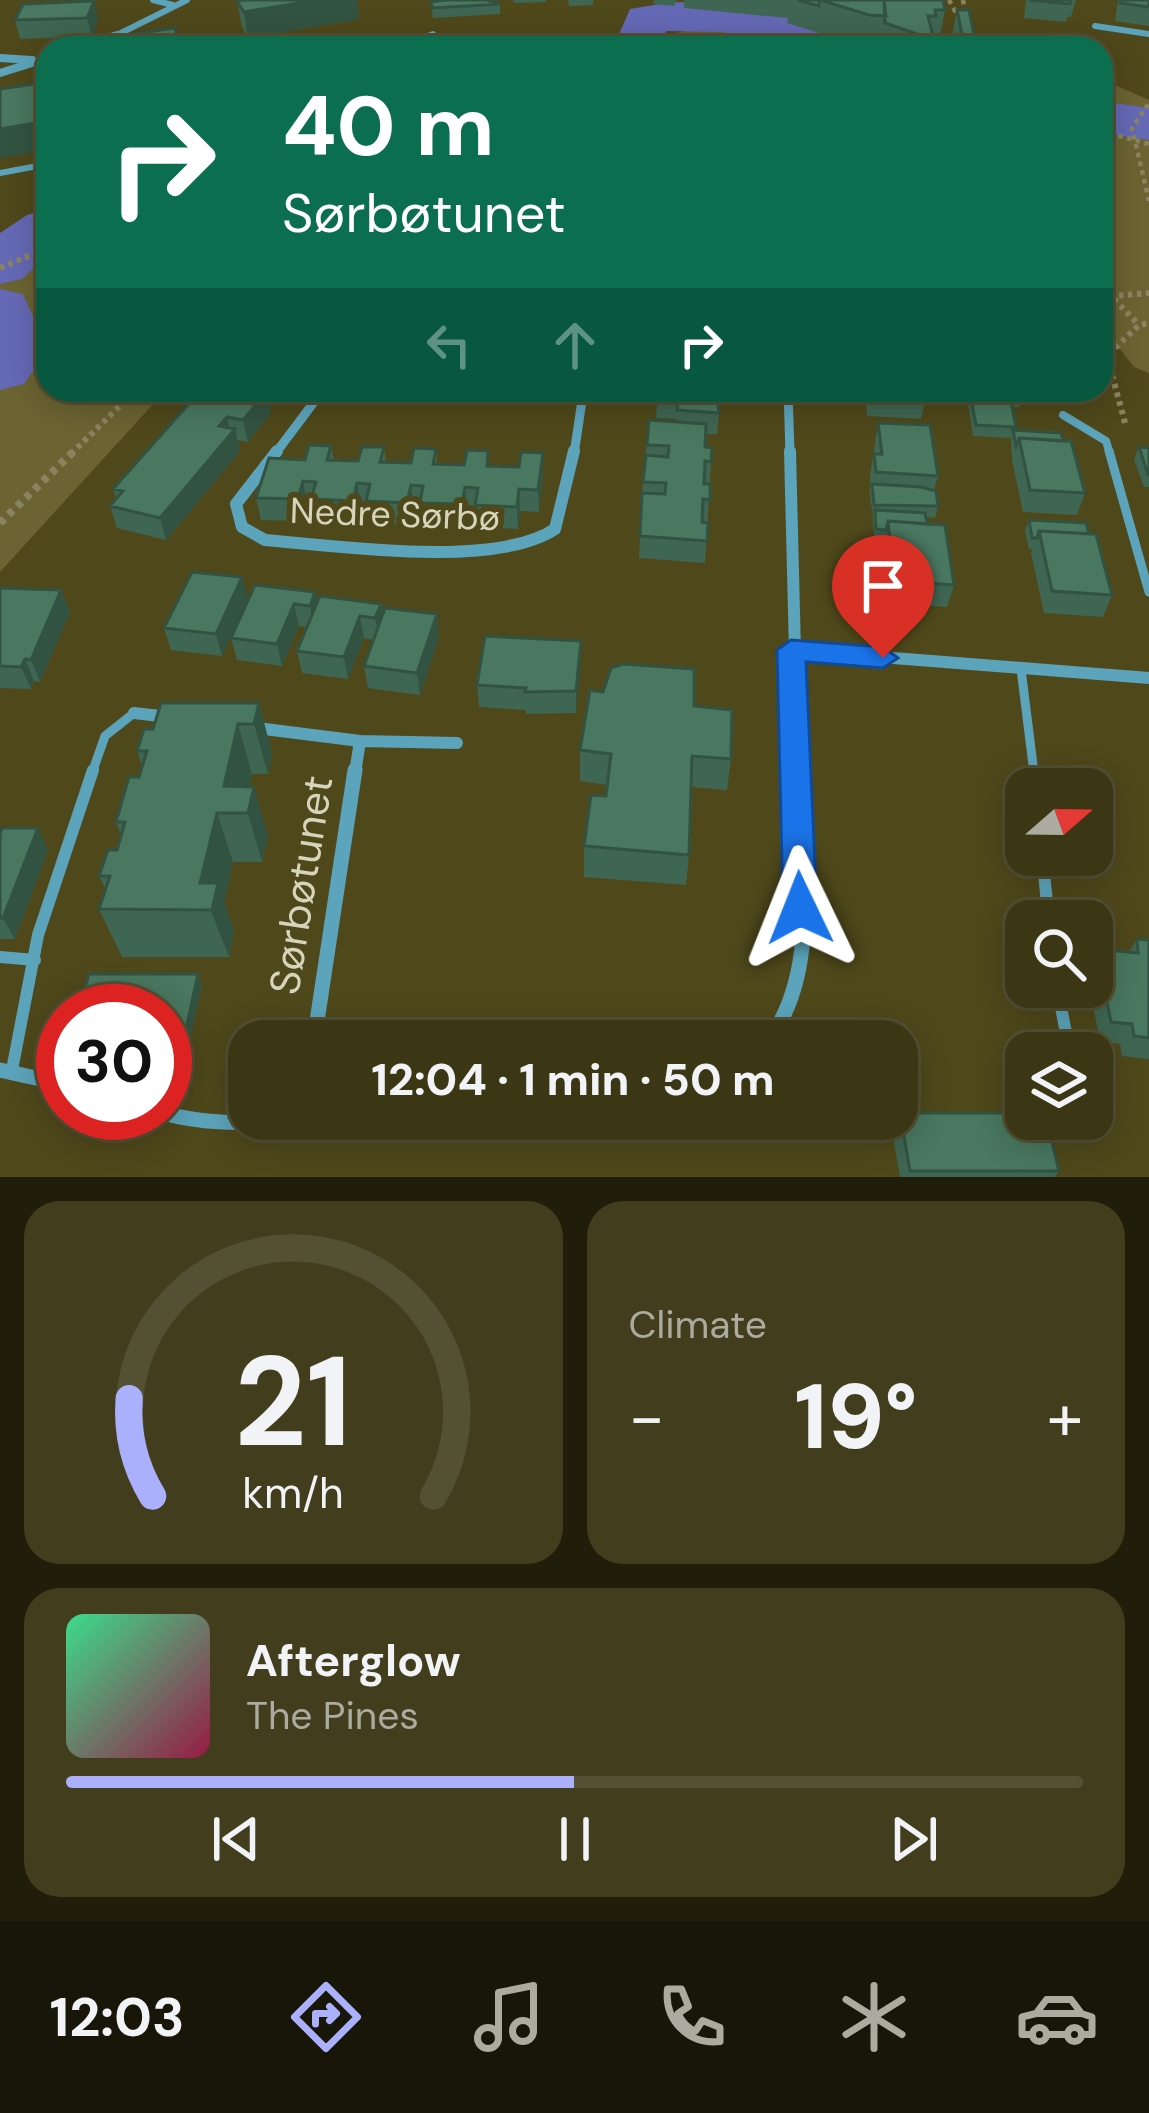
<!DOCTYPE html>
<html lang="en">
<head>
<meta charset="utf-8">
<style>
  :root { --surface:#3b3614; --page:#423e1d; --text:#f1f3f6; --muted:#acaba0; --line:#545034; --accent:#aab0fb }
  body { margin:0; font-family:"DM Sans",sans-serif; background:var(--page); color:var(--text); height:100vh; display:flex; flex-direction:column; font-size:45px; white-space:nowrap }
  * { box-sizing:border-box; margin:0 }
  p { font-size:39px; color:var(--muted) }
  .icon { flex:none; width:66px; height:66px; fill:none; stroke:currentColor; stroke-width:2; stroke-linecap:round; stroke-linejoin:round }
  .map { position:relative; height:1177px; overflow:hidden }
  .drawer { display:flex; flex-direction:column; gap:24px; padding:24px; background:#201e0b; flex:1 }
  .drawer>* { flex:none }
  .hud { position:absolute; left:36px; top:36px; width:1077px; height:366px; border-radius:36px; box-shadow:0 6px 30px #0003,0 0 0 3px var(--line); background:#0b6e4f; color:#fff; overflow:hidden }
  .needle { width:78px; rotate:70deg }
  .tools { position:absolute; left:1005px; top:768px; display:grid; gap:24px }
  .tools a { display:grid; place-items:center; width:108px; height:108px; border-radius:24px; background:var(--surface); box-shadow:0 6px 30px #0003,0 0 0 3px var(--line); font-size:60px }
  .speed { position:absolute; left:36px; top:984px; display:flex; gap:24px; font-size:60px; font-weight:700; text-align:center }
  .speed>* { display:grid; place-content:center; width:156px; height:156px; border-radius:50%; background:var(--surface); box-shadow:0 6px 30px #0003,0 0 0 3px var(--line); line-height:1 }
  .speed .limit { border:18px solid #d22; background:#fff; color:#111 }
  .pin { position:absolute; display:grid; place-items:center; width:102px; height:102px; color:#fff; margin:-123px -51px; border-radius:50% 50% 50% 0; rotate:-45deg; box-shadow:0 0 12px #0007 }
  .pin .icon { rotate:45deg }
  .me { position:absolute; width:132px; margin:-66px; rotate:358deg; stroke-linejoin:round; filter:drop-shadow(0 0 9px #0008) }
  .turn { display:flex; align-items:center; gap:42px; height:252px; padding:0 48px; font-size:54px }
  .turn .icon { width:156px; height:156px; stroke-width:2.5 }
  .turn b { display:block; font-size:84px; line-height:102px }
  .lanes { display:flex; align-items:center; height:114px; padding:0 48px; background:#0003; justify-content:center; gap:60px; direction:ltr }
  .lanes .off { opacity:.35 }
  .big { font-size:90px; font-weight:800; line-height:1.1 }
  .drawer .tile { flex:1; display:flex; flex-direction:column; justify-content:center; gap:18px; min-width:0; padding:0 42px; border-radius:36px; background:var(--page) }
  .drawer .dial { align-items:center; gap:0 }
  .dial svg { height:312px; overflow:visible; fill:none; stroke:var(--line); stroke-width:7; stroke-linecap:round; text-anchor:middle }
  .dial text { fill:var(--text); stroke:none }
  .song { display:flex; align-items:center; gap:36px }
  .cover { width:144px; height:144px; border-radius:18px; background:linear-gradient(135deg,hsl(150 70% 55%),hsl(340 70% 35%)) }
  .played { height:12px; border-radius:6px; background:linear-gradient(90deg,var(--accent) 50%,var(--line) 50%) }
  .keys { display:flex; justify-content:space-around; direction:ltr }
  .heat { display:flex; justify-content:space-between; align-items:center; font-size:66px; direction:ltr }
  .drawer .tiles { flex:1; display:grid; gap:24px; grid-template-columns:1fr 1fr }
  .tile:last-child { grid-column:span 2 }
  .trip { position:absolute; left:228px; top:1020px; width:690px; height:120px; border-radius:36px; background:var(--surface); box-shadow:0 6px 30px #0003,0 0 0 3px var(--line); font-weight:800; line-height:120px; text-align:center }
  .tabs { display:flex; height:192px; justify-content:space-around; align-items:center; background:#181608; color:var(--muted) }
  .tabs .icon { width:84px; height:84px }
  .tabs .active { color:var(--accent) }
  .tabs b { font-size:54px; color:var(--text) }
  .map>svg:first-child { display:block }
  .green { fill:#6b6331 }
  .lines { fill:none; stroke-linecap:round; stroke-linejoin:round }
  .river { fill:#6568b4; fill-rule:evenodd }
  .path-far2 { stroke:#898460; stroke-width:4.5; stroke-dasharray:4.5 4.5; stroke-linecap:butt }
  .path-far1 { stroke:#898460; stroke-width:6; stroke-dasharray:4.5 4.5; stroke-linecap:butt }
  .path { stroke:#898460; stroke-width:8; stroke-dasharray:6 6; stroke-linecap:butt }
  .lane-far3 { stroke:#5ca4bb; stroke-width:6 }
  .lane-far2 { stroke:#5ca4bb; stroke-width:8 }
  .lane-far1 { stroke:#5ca4bb; stroke-width:9 }
  .lane { stroke:#5ca4bb; stroke-width:12 }
  .street-far3 { stroke:#5ca4bb; stroke-width:8 }
  .street-far2 { stroke:#5ca4bb; stroke-width:9 }
  .street-far1 { stroke:#5ca4bb; stroke-width:12 }
  .street { stroke:#5ca4bb; stroke-width:15 }
  .wall { fill:#3f6652 }
  .shaded-wall { fill:#335342 }
  .building { fill:#49775f; stroke:#335342; stroke-width:3 }
  .route { fill:#1a73e8; stroke:#114b97; stroke-width:3 }
  .labels { text-anchor:middle; dominant-baseline:central; stroke-width:12; stroke-linejoin:round; paint-order:stroke }
  .street-label { font-size:36px; fill:#d7d4bc; stroke:#4f481b }
  .near-street-label { font-size:42px; fill:#d7d4bc; stroke:#4f481b }
</style>
</head>
<body>
<div class="map">
<svg width="1149" height="1177" viewBox="0 0 1149 1177">
  <rect width="100%" height="100%" fill="#4f481b"/>
  <!-- green -->
  <path class="green" d="M 738,18 L 923,48 L 614,48 Z
    M 1101,79 L 1149,100 L 1149,373 L 1134,367 L 1101,325 Z
    M 48,241 L 48,390 L 166,390 L 0,572 L 0,281 Z"/>
  <g class="lines">
    <!-- river -->
    <path class="river" d="M 672,2 C 738,2 801,18 864,38 L 871,48 L 798,48 L 723,32 L 666,31 L 661,48 L 613,48 L 630,9 Z
      M 1101,101 L 1149,108 L 1149,140 L 1101,133 Z
      M 48,210 L 48,255 L 22,279 L 0,284 L 0,233 L 27,215 Z
      M 0,289 L 23,294 L 48,350 L 24,384 L 0,390 Z"/>
    <!-- path-far2 -->
    <path class="path-far2" d="M 949,0 L 955,11 L 964,14
      M 963,0 L 966,17
      M 1101,131 L 1149,144
      M 1149,201 L 1132,128 L 1149,103"/>
    <!-- path-far1 -->
    <path class="path-far1" d="M 0,268 L 48,248
      M 1101,297 L 1149,293
      M 1114,299 L 1139,325
      M 244,390 L 287,399
      M 1125,423 L 1107,356 L 1139,325 L 1149,323
      M 71,454 L 136,390"/>
    <!-- path -->
    <path class="path" d="M 0,523 L 74,451"/>
    <!-- lane-far3 -->
    <path class="lane-far3" d="M 153,0 L 173,5
      M 1095,26 L 1149,34
      M 117,35 L 187,0
      M 398,48 L 433,34
      M 0,173 L 48,164"/>
    <!-- lane-far2 -->
    <path class="lane-far2" d="M 1063,415 L 1106,441 L 1110,454"/>
    <!-- lane-far1 -->
    <path class="lane-far1" d="M 1109,451 L 1149,592
      M 1021,669 L 1034,773
      M 92,773 L 105,736 L 134,713"/>
    <!-- lane -->
    <path class="lane" d="M 1034,770 L 1036,789
      M 1042,855 L 1049,921
      M 0,957 L 35,960
      M 1057,987 L 1069,1048
      M 12,1070 L 38,935 L 93,770"/>
    <!-- street-far3 -->
    <path class="street-far3" d="M 78,48 L 117,35
      M 0,58 L 32,60
      M 0,73 L 48,58"/>
    <!-- street-far2 -->
    <path class="street-far2" d="M 566,390 L 583,394 L 574,454
      M 788,390 L 790,454
      M 275,454 L 323,390"/>
    <!-- street-far1 -->
    <path class="street-far1" d="M 277,451 L 236,504 L 242,527 L 265,540 C 338,546 495,569 555,529 L 574,451
      M 790,451 L 798,773
      M 791,650 L 1149,678
      M 134,713 L 169,717
      M 249,727 L 360,741 L 457,743
      M 355,773 L 360,741"/>
    <!-- street -->
    <path class="street" d="M 314,1041 L 355,770
      M 768,1041 C 823,969 800,856 797,770
      M 0,1070 L 63,1084
      M 163,1113 C 221,1129 280,1120 339,1122 C 436,1125 529,1134 626,1119"/>
  </g>
  <!-- wall -->
  <path class="wall" d="M 513,0 L 546,0 L 546,2 L 514,3 Z
    M 568,0 L 593,0 L 593,5 L 569,6 Z
    M 654,0 L 677,0 L 674,6 L 653,4 Z
    M 684,0 L 943,0 L 945,10 L 940,36 L 933,36 L 932,48 L 864,47 L 787,23 L 788,18 L 684,8 Z
    M 1026,0 L 1076,0 L 1071,17 L 1067,17 L 1066,22 L 1024,18 Z
    M 1118,0 L 1149,0 L 1149,26 L 1115,21 Z
    M 237,1 L 359,19 L 248,38 L 242,27 Z
    M 431,2 L 500,4 L 500,14 L 433,18 Z
    M 23,4 L 98,19 L 92,36 L 20,39 L 15,20 Z
    M 957,10 L 977,48 L 954,48 L 952,36 Z
    M 201,390 L 271,412 L 248,442 L 238,440 L 240,451 L 166,540 L 117,528 L 110,506 L 116,499 L 113,489 Z
    M 658,390 L 720,390 L 717,401 L 719,413 L 717,434 L 706,434 L 705,447 L 712,448 L 705,563 L 639,558 L 642,493 L 649,420 L 677,422 L 677,419 L 656,418 Z
    M 865,390 L 925,390 L 926,397 L 921,419 L 867,416 Z
    M 963,390 L 1024,390 L 1019,407 L 1012,407 L 1016,431 L 1063,441 L 1085,493 L 1077,515 L 1023,512 L 1012,460 L 1011,438 L 973,436 L 968,404 L 965,404 Z
    M 878,423 L 938,476 L 934,490 L 938,506 L 935,518 L 926,517 L 954,585 L 947,607 L 889,603 L 883,541 L 874,540 L 873,516 L 870,496 L 870,476 Z
    M 331,446 L 334,460 L 358,461 L 384,447 L 386,462 L 411,463 L 436,449 L 437,464 L 519,467 L 543,453 L 543,475 L 539,512 L 520,511 L 518,529 L 477,527 L 475,509 L 467,509 L 464,527 L 422,525 L 421,508 L 413,507 L 410,525 L 369,523 L 367,506 L 360,505 L 356,523 L 315,521 L 312,503 L 307,503 L 302,521 L 261,520 L 256,498 L 305,460 Z
    M 1139,447 L 1149,448 L 1149,487 L 1144,487 L 1134,459 Z
    M 1029,520 L 1089,534 L 1112,595 L 1103,617 L 1044,613 L 1031,553 L 1033,549 L 1029,549 L 1025,531 Z
    M 0,588 L 61,590 L 70,612 L 40,682 L 34,681 L 31,689 L 0,688 Z
    M 315,592 L 317,603 L 381,604 L 383,614 L 439,636 L 420,695 L 368,688 L 364,666 L 374,640 L 364,638 L 348,679 L 302,673 L 297,651 L 307,627 L 299,626 L 282,666 L 237,660 L 231,638 Z
    M 248,599 L 222,656 L 171,650 L 164,628 Z
    M 581,641 L 576,713 L 526,714 L 526,710 L 479,707 L 477,685 Z
    M 259,703 L 272,754 L 268,774 L 252,774 L 249,787 L 268,836 L 262,862 L 233,862 L 224,902 L 234,931 L 229,957 L 122,957 L 99,909 L 106,890 L 99,876 L 117,850 L 121,835 L 116,822 L 139,777 L 142,766 L 137,751 L 153,729 Z
    M 694,706 L 731,759 L 727,790 L 691,787 L 689,855 L 686,885 L 584,877 L 584,846 L 606,796 L 607,785 L 580,781 L 580,750 Z
    M 38,828 L 48,850 L 15,939 L 0,939 L 0,834 Z
    M 1137,939 L 1149,940 L 1149,1059 L 1122,1056 L 1120,1044 L 1100,1041 L 1089,987 L 1092,987 L 1092,958 L 1097,949 L 1129,952 Z
    M 198,974 L 202,984 L 190,1039 L 165,1039 L 165,1011 Z
    M 900,1113 L 1059,1171 L 1055,1177 L 900,1177 L 892,1131 Z"/>
  <!-- shaded-wall -->
  <path class="shaded-wall" d="M 317,0 L 357,0 L 359,19 L 248,38 L 244,12 Z
    M 94,1 L 98,19 L 92,36 L 87,18 Z
    M 178,40 L 180,48 L 118,48 Z
    M 48,121 L 48,150 L 0,158 L 0,129 Z
    M 267,391 L 271,412 L 248,442 L 243,420 Z
    M 227,417 L 231,435 L 235,429 L 240,451 L 166,540 L 160,518 Z
    M 543,453 L 543,475 L 539,512 L 538,490 Z
    M 303,481 L 307,503 L 302,521 L 298,499 Z
    M 357,483 L 360,505 L 356,523 L 353,501 Z
    M 411,485 L 413,507 L 410,525 L 407,503 Z
    M 465,487 L 467,509 L 464,527 L 462,504 Z
    M 519,489 L 520,511 L 518,529 L 517,507 Z
    M 242,577 L 248,599 L 222,656 L 216,634 Z
    M 61,590 L 70,612 L 40,682 L 31,660 Z
    M 315,592 L 319,614 L 314,628 L 310,606 Z
    M 294,604 L 299,626 L 282,666 L 277,644 Z
    M 381,604 L 384,626 L 379,640 L 375,618 Z
    M 437,614 L 439,636 L 420,695 L 417,673 Z
    M 360,616 L 364,638 L 348,679 L 344,657 Z
    M 581,641 L 581,663 L 576,713 L 576,691 Z
    M 25,659 L 34,681 L 31,689 L 21,667 Z
    M 259,703 L 272,754 L 268,774 L 254,724 Z
    M 238,724 L 252,774 L 244,813 L 224,786 Z
    M 254,787 L 268,836 L 262,862 L 248,813 Z
    M 217,813 L 233,862 L 224,902 L 234,931 L 229,957 L 200,883 Z
    M 38,828 L 48,850 L 15,939 L 3,918 Z
    M 198,974 L 202,984 L 190,1039 L 186,1029 Z"/>
  <!-- building -->
  <path class="building" d="M 247,0 L 317,0 L 244,12 L 237,1 Z
    M 446,0 L 486,0 L 500,4 L 432,8 L 431,2 Z
    M 798,0 L 819,0 L 819,6 Z
    M 820,0 L 884,0 L 886,16 L 869,15 Z
    M 884,0 L 943,0 L 945,10 L 935,10 L 936,16 L 928,16 L 934,40 L 885,23 Z
    M 1029,0 L 1071,0 L 1070,4 Z
    M 1121,0 L 1149,0 L 1149,7 L 1120,3 Z
    M 94,1 L 87,18 L 15,20 L 23,4 Z
    M 957,10 L 969,10 L 977,48 L 965,48 Z
    M 175,28 L 178,40 L 118,48 L 85,48 L 83,41 Z
    M 48,82 L 48,121 L 0,129 L 0,89 Z
    M 201,390 L 267,391 L 243,420 L 227,417 L 219,426 L 235,429 L 160,518 L 110,506 L 123,491 L 113,489 Z
    M 658,390 L 716,390 L 719,413 L 677,410 L 679,397 L 657,396 Z
    M 871,390 L 925,390 L 926,397 L 871,394 Z
    M 970,394 L 1010,397 L 1016,427 L 976,425 Z
    M 649,420 L 706,424 L 705,447 L 712,448 L 711,462 L 705,461 L 704,484 L 710,484 L 710,500 L 703,499 L 702,522 L 708,523 L 707,541 L 640,536 L 642,493 L 665,494 L 666,483 L 643,482 L 646,455 L 668,457 L 669,446 L 647,445 Z
    M 878,423 L 930,425 L 938,476 L 876,472 L 874,454 L 882,454 Z
    M 1013,430 L 1061,433 L 1063,441 L 1019,438 L 1016,446 Z
    M 1019,438 L 1071,441 L 1085,493 L 1030,490 Z
    M 309,445 L 331,446 L 327,460 L 358,461 L 362,447 L 384,447 L 380,462 L 411,463 L 414,448 L 436,449 L 433,464 L 464,465 L 467,450 L 488,451 L 487,466 L 519,467 L 521,452 L 543,453 L 538,490 L 519,489 L 517,507 L 475,505 L 478,488 L 465,487 L 462,504 L 420,503 L 423,486 L 411,485 L 407,503 L 366,501 L 370,484 L 357,483 L 353,501 L 311,499 L 316,482 L 303,481 L 298,499 L 256,498 L 269,458 L 305,460 Z
    M 1139,447 L 1149,448 L 1149,475 L 1148,475 Z
    M 872,484 L 921,487 L 936,491 L 938,506 L 874,505 Z
    M 875,510 L 925,513 L 927,524 L 888,521 L 886,530 L 876,529 Z
    M 1029,520 L 1086,523 L 1089,534 L 1039,531 L 1037,538 L 1032,538 Z
    M 888,521 L 945,525 L 954,585 L 894,581 Z
    M 1039,531 L 1096,534 L 1112,595 L 1052,591 Z
    M 192,572 L 242,577 L 216,634 L 164,628 Z
    M 255,585 L 315,592 L 310,606 L 294,604 L 277,644 L 231,638 Z
    M 0,588 L 61,590 L 31,660 L 25,659 L 21,667 L 0,666 Z
    M 320,596 L 381,604 L 375,618 L 360,616 L 344,657 L 297,651 Z
    M 385,608 L 437,614 L 417,673 L 364,666 Z
    M 485,636 L 581,641 L 576,691 L 525,692 L 526,688 L 477,685 Z
    M 623,664 L 694,669 L 694,706 L 732,710 L 731,759 L 692,756 L 689,855 L 584,846 L 591,795 L 606,796 L 611,754 L 580,750 L 590,690 L 603,692 L 611,668 Z
    M 161,703 L 259,703 L 254,724 L 238,724 L 224,786 L 254,787 L 248,813 L 217,813 L 200,883 L 218,883 L 212,910 L 99,909 L 110,876 L 99,876 L 108,850 L 117,850 L 125,822 L 116,822 L 129,777 L 139,777 L 147,751 L 137,751 L 144,729 L 153,729 Z
    M 2,828 L 38,828 L 3,918 L 0,918 L 0,834 Z
    M 1137,939 L 1149,940 L 1149,1038 L 1134,1036 L 1132,1024 L 1111,1022 L 1097,949 L 1138,953 Z
    M 89,974 L 198,974 L 186,1029 L 165,1029 L 165,1011 L 78,1011 Z
    M 900,1113 L 1026,1113 L 1026,1119 L 1046,1119 L 1059,1171 L 910,1171 Z"/>
  <!-- route -->
  <path class="route" d="M 791,640 L 883,647 L 898,658 L 883,668 L 806,662 L 817,908 L 812,918 L 800,923 L 788,918 L 783,908 L 777,650 Z"/>
  <g class="labels">
    <!-- street labels -->
    <g class="street-label">
      <text transform="translate(395 514) rotate(2)">Nedre Sørbø</text>
    </g>
    <!-- near-street labels -->
    <g class="near-street-label">
      <text transform="translate(301 885) rotate(-81)">Sørbøtunet</text>
    </g>
  </g>
</svg>
<div class="tools">
<a><svg class="needle" viewBox="-14 -14 28 28"><path d="M0-13l5 13h-10z" fill="#e53935"/><path d="M0 13l5-13h-10z" fill="#acaba0"/></svg></a>
<a><svg class="icon" aria-label="search" viewBox="0 0 24 24"><circle cx="10" cy="10" r="6"/><path d="M15 15l6 6"/></svg></a>
<a><svg class="icon" aria-label="layers" viewBox="0 0 24 24"><path d="M12 4l9 5-9 5-9-5zM3 14l9 5 9-5"/></svg></a>
</div>
<div class="speed"><div class="limit">30</div></div>
<div class="pin" style="left:883px;top:658px;background:#d93025"><svg class="icon" aria-label="arrive" viewBox="0 0 24 24"><path d="M6 21V4h12l-3 4 3 4H6"/></svg></div>
<svg class="me" style="left:800px;top:908px" viewBox="-20 -20 40 40"><path d="M0-17L14 15 0 8-14 15z" fill="#1a73e8" stroke="#fff" stroke-width="4"/></svg>
<div class="trip">12:04 · 1 min · 50 m</div>
<div class="hud">
<div class="turn"><svg class="icon" aria-label="right" viewBox="0 0 24 24"><path d="M7 20v-9h11M14 6l5 5-5 5"/></svg><div><b>40 m</b>Sørbøtunet</div></div>
<div class="lanes"><svg class="icon off" aria-label="left" viewBox="0 0 24 24"><path d="M17 20v-9H6M10 6l-5 5 5 5"/></svg><svg class="icon off" aria-label="ahead" viewBox="0 0 24 24"><path d="M12 20V5M6 11l6-6 6 6"/></svg><svg class="icon" aria-label="right" viewBox="0 0 24 24"><path d="M7 20v-9h11M14 6l5 5-5 5"/></svg></div>
</div>
</div>
<section class="drawer">
<div class="tiles">
<div class="tile dial"><svg viewBox="0 0 100 80">
<path d="M14 69A42 42 0 1 1 86 69"/>
<path d="M14 69A42 42 0 0 1 8 44" stroke="#aab0fb"/>
<text x="50" y="56" font-size="32" font-weight="700">21</text>
<text x="50" y="72" font-size="11">km/h</text>
</svg></div>
<div class="tile"><p>Climate</p>
<div class="heat"><a>−</a><b class="big">19°</b><a>+</a></div>
</div>
<div class="tile">
<div class="song"><i class="cover"></i><div><b>Afterglow</b><p>The Pines</p></div></div>
<div class="played"></div>
<div class="keys"><svg class="icon" aria-label="previous" viewBox="0 0 24 24"><path d="M18 5L8 12l10 7zM5 5v14"/></svg><svg class="icon" aria-label="pause" viewBox="0 0 24 24"><path d="M8 5v14M16 5v14"/></svg><svg class="icon" aria-label="next" viewBox="0 0 24 24"><path d="M6 5l10 7-10 7zM19 5v14"/></svg></div>
</div>
</div>
</section>
<nav class="tabs">
<b>12:03</b>
<svg class="icon active" aria-label="directions" viewBox="0 0 24 24"><path d="M12 3l9 9-9 9-9-9zM9 14v-3h6M13 9l2 2-2 2"/></svg>
<svg class="icon" aria-label="music" viewBox="0 0 24 24"><path d="M9 18V5l10-2v13"/><circle cx="6" cy="18" r="3"/><circle cx="16" cy="16" r="3"/></svg>
<svg class="icon" aria-label="phone" viewBox="0 0 24 24"><path d="M5 4h4l2 5-3 2q2 4 5 5l2-3 5 2v4C11 20 4 13 5 4z"/></svg>
<svg class="icon" aria-label="climate" viewBox="0 0 24 24"><path d="M12 3v18M4 7l16 10M4 17L20 7"/></svg>
<svg class="icon" aria-label="car" viewBox="0 0 24 24"><path d="M5 17H2v-5l4-1 3-4h7l3 4 3 1v5h-3M9 17h6M6 11h13"/><circle cx="7" cy="17" r="2"/><circle cx="17" cy="17" r="2"/></svg>
</nav>
</body>
</html>
